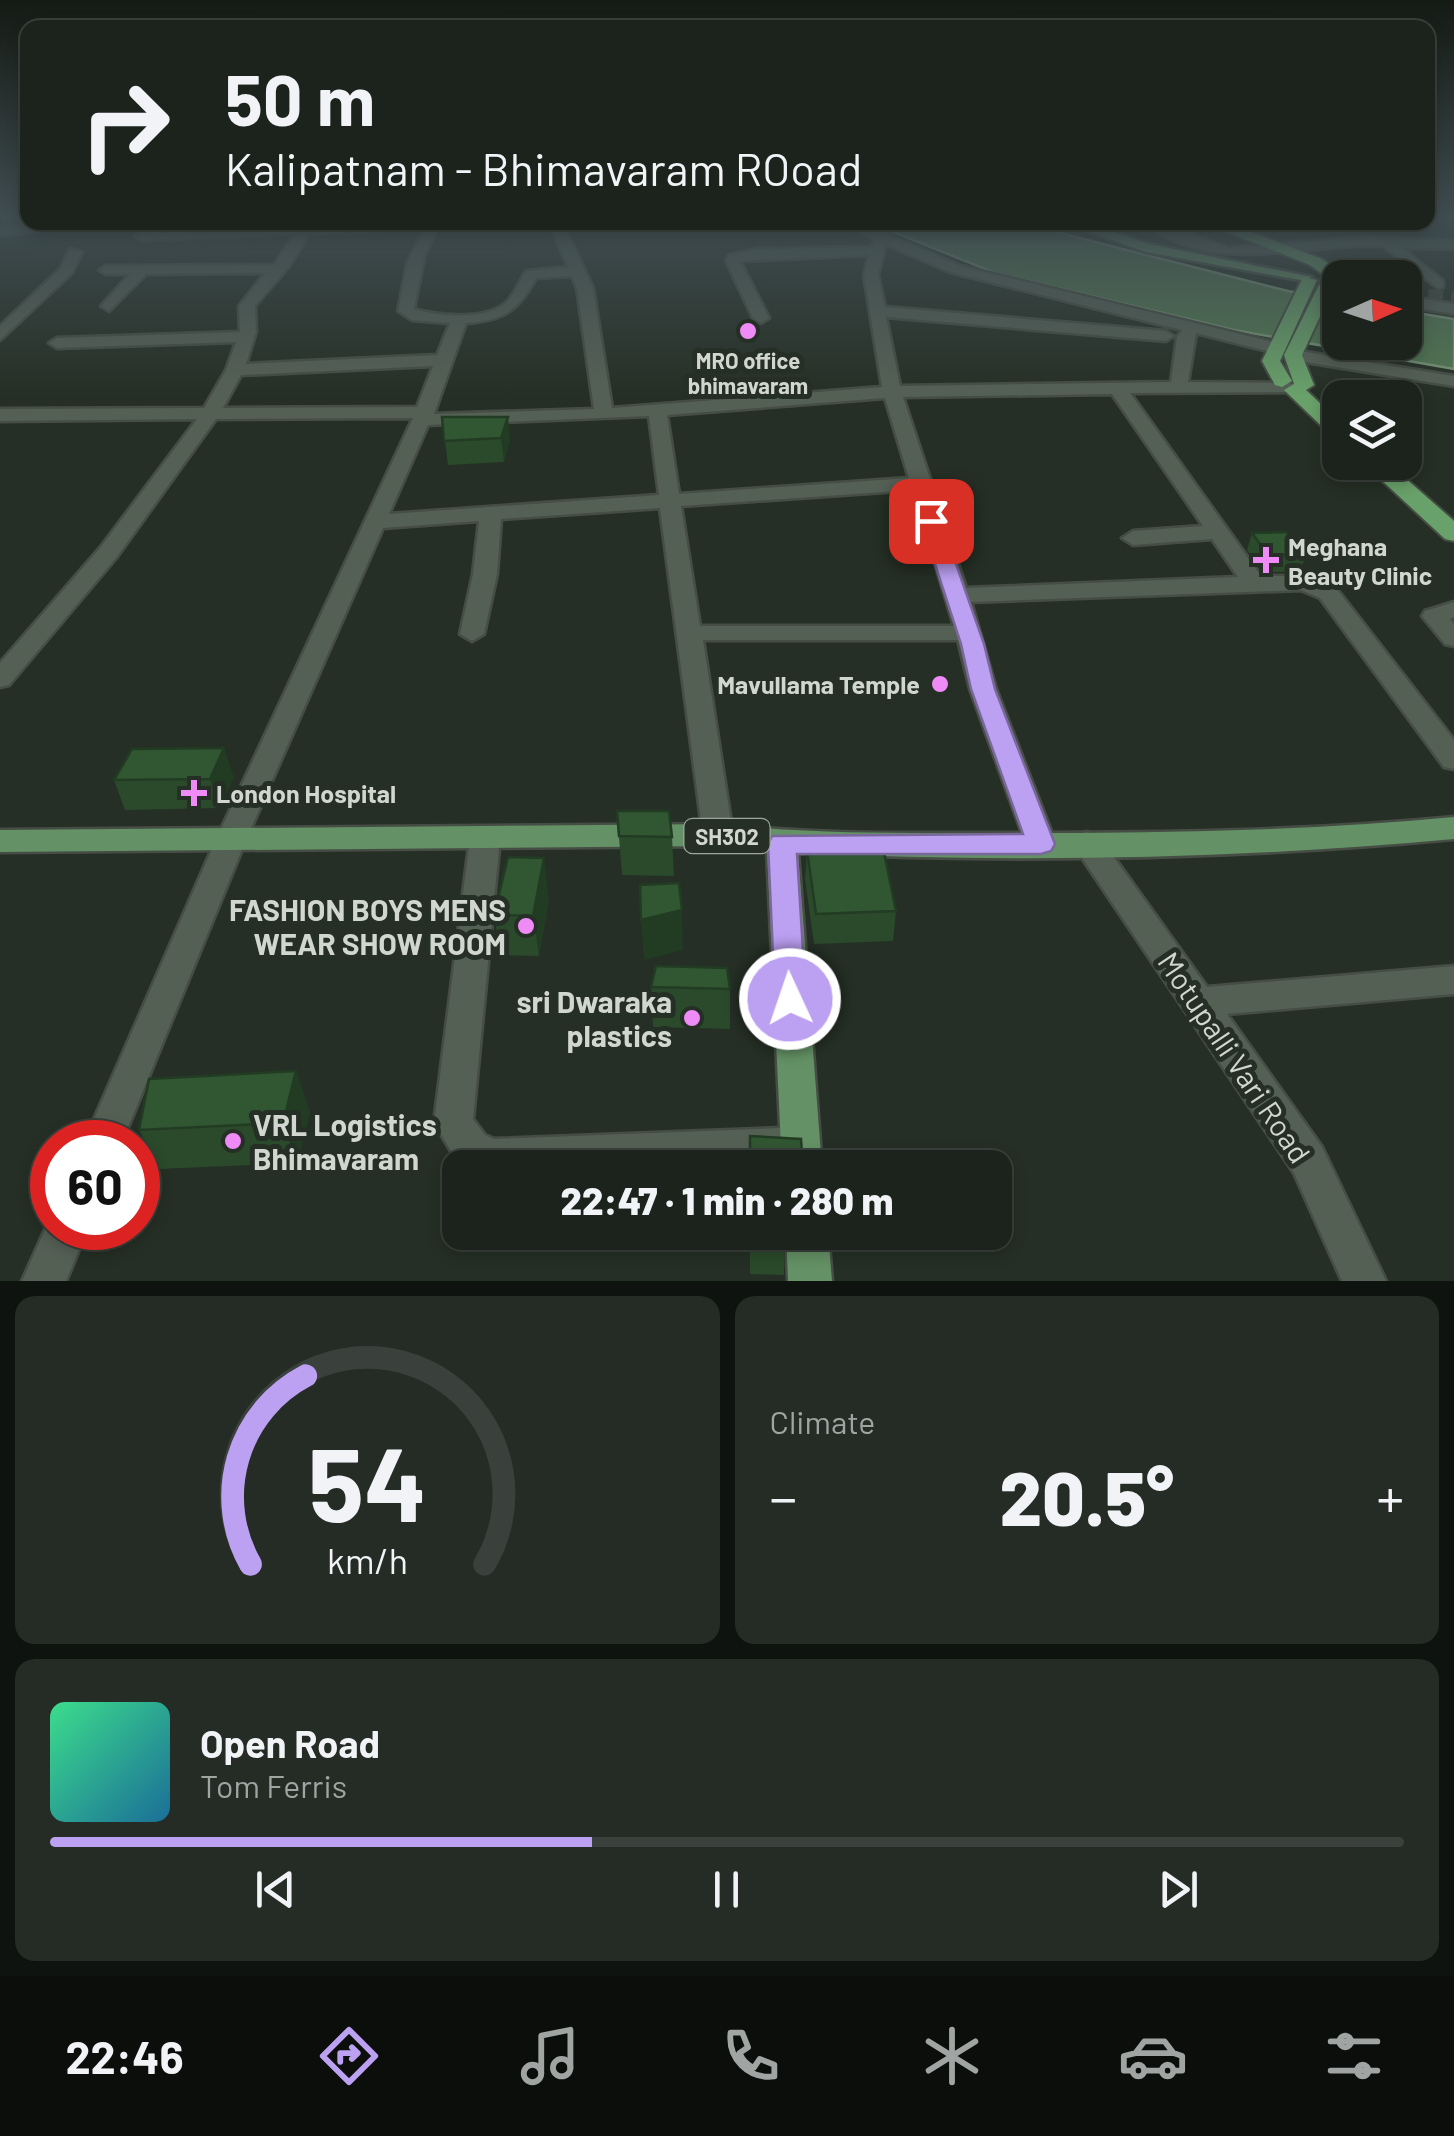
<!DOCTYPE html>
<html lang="en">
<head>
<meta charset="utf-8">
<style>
  :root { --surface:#1c231c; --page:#252b25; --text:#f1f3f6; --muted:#a0a4a3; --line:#3a403b; --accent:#bca0f2 }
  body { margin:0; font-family:Barlow,sans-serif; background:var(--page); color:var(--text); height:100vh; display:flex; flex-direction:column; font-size:38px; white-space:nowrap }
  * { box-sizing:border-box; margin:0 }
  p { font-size:32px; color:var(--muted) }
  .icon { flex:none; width:55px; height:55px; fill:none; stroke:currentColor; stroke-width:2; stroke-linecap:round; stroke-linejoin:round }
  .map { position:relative; height:1281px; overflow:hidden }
  .drawer { display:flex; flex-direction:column; gap:15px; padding:15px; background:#0f130f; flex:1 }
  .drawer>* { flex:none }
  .top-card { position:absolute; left:20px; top:20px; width:1415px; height:210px; border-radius:20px; box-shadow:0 5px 15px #0003,0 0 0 2px var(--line); background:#1c231c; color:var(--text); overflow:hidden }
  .needle { width:65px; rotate:87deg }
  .controls { position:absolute; left:1322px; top:260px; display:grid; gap:20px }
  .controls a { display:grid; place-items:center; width:100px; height:100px; border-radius:20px; background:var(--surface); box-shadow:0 5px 15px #0003,0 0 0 2px var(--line); font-size:50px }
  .speed { position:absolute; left:30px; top:1120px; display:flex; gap:20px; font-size:50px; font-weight:700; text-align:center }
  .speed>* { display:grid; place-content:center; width:130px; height:130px; border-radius:50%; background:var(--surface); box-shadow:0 5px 15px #0003,0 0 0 2px var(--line); line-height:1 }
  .speed .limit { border:15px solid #d22; background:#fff; color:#111 }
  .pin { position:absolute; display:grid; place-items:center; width:85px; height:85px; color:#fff; margin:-42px; border-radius:20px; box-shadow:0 5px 15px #0006 }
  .me { position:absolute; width:110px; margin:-55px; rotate:357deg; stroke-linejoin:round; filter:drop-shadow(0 0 8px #0008) }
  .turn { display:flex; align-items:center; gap:35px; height:210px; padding:0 40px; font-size:45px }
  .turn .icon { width:130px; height:130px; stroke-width:2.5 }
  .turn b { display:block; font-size:70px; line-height:85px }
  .big { font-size:75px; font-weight:800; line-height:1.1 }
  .drawer .card { flex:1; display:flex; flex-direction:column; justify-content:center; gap:15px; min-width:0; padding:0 35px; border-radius:20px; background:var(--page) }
  .drawer .dial { align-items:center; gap:0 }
  .dial svg { height:260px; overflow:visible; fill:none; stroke:var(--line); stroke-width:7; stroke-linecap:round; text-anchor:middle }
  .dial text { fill:var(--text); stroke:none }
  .song { display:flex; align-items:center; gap:30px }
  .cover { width:120px; height:120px; border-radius:15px; background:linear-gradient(135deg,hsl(150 70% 55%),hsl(200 70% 35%)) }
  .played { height:10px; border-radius:5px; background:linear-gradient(90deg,var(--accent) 40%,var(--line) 40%) }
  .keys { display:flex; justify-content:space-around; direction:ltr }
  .heat { display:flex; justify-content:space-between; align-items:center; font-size:55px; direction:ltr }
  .drawer .tiles { flex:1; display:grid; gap:15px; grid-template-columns:1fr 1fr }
  .card:last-child { grid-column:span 2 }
  .trip { position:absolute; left:442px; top:1150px; width:570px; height:100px; border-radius:20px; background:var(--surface); box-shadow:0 5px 15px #0003,0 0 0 2px var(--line); font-weight:800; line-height:100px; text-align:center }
  .tab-bar { display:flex; height:160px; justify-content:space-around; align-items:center; background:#0b0e0b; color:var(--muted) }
  .tab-bar .icon { width:70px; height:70px }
  .tab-bar .on { color:var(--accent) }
  .tab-bar b { font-size:45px; color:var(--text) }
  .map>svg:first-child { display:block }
  .water { fill:#527752; stroke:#789478; stroke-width:2.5 }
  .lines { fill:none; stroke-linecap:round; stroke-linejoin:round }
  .primary-tunnel { stroke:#3f483f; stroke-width:15; stroke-dasharray:15 8; stroke-linecap:butt }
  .minor-casing { stroke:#454d44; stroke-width:5 }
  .primary-casing { stroke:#454d44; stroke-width:5 }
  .trunk-casing { stroke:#454d44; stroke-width:4 }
  .minor { fill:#556055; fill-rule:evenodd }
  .primary { fill:#649165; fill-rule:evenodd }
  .trunk { fill:#69a16a; fill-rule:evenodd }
  .wall { fill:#2a4a2b }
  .shaded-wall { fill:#223c23 }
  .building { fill:#315632; stroke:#223c23; stroke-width:2.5 }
  .route { fill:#bca0f2; stroke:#7a689d; stroke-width:2.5 }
  .poi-dot { fill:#ef8bf6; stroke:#252f25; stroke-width:4 }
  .labels { text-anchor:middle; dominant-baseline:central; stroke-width:10; stroke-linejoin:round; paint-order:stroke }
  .far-poi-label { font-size:22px; font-weight:bold; fill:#d1d7d0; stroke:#252f25 }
  .shield { fill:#252f25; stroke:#9da59d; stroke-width:2.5 }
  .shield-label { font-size:22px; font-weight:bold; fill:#d1d7d0 }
  .poi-label { font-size:25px; font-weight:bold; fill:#d1d7d0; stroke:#252f25; text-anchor:start }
  .near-poi-label { font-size:30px; font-weight:bold; fill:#d1d7d0; stroke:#252f25; text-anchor:end }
  .near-street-label { font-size:30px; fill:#d1d7d0; stroke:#252f25 }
</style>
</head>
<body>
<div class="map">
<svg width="1454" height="1281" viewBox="0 0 1454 1281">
  <rect width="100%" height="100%" fill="#252f25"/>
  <!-- water -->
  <path class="water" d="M 871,223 L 1021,223 L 1288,291 L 1340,300 L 1340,342 L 1405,342 L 1405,311 L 1454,319 L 1454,369 L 1234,330 L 995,273 Z"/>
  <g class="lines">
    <!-- primary-tunnel -->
    <path class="primary-tunnel" d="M 1405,294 L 1454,299"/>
    <defs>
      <path id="minor" d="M 57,222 L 109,222 L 0,236 L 0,228 Z
        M 302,222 L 442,222 L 425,253 L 414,309 C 437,316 482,320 503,305 C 514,297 519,282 526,271 L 568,267 L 549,222 L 562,222 L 593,288 L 612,408 L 882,387 L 864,275 L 869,255 L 740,261 L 769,318 L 761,323 L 753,318 L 726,261 L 729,255 L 758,249 L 872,247 L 874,239 L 840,222 L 858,222 L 960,266 L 1281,344 L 1281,352 L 1275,353 L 1196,333 L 1188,382 L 1288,383 L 1294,384 L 1294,392 L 1130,393 L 1261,576 L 1304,576 L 1336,588 L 1454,740 L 1454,769 L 1444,767 L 1320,598 L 1301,590 L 971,602 L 996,689 L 1056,844 L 1052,852 L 1041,855 L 1030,852 L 1026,844 L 970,689 L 958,640 L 703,640 L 733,835 L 729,843 L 718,846 L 707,843 L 703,835 L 660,508 L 501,519 L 497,574 L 484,634 L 472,641 L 460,634 L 473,574 L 479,521 L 383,528 L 245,842 L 122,1142 L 84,1142 L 215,842 L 413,418 L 216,419 L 116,558 L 9,685 L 0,687 L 0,663 L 100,548 L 197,419 L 0,421 L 0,409 L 204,408 L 226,370 L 236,342 L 57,348 L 49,343 L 57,338 L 240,332 L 239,306 L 265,273 L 146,274 L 109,311 L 101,306 L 130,274 L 106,274 L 99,270 L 106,266 L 274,265 L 295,234 L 141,240 L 134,236 L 141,232 L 300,226 ZM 424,229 L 407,264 L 398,311 L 412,320 L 450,323 L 437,355 L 246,364 L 256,332 L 255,306 L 290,265 L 309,234 ZM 886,244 L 950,272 L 1182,330 L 1177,337 L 1171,382 L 900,386 L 886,317 L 1166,341 L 1174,336 L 1166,331 L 885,307 L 878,275 ZM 572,276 L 577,288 L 594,409 L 434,414 L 466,323 C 503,321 519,310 536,278 ZM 433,366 L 417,407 L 223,408 L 241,375 ZM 1112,394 L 1203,526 L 1133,531 L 1122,538 L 1133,545 L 1212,539 L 1238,577 L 966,588 L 903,397 ZM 885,398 L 909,478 L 679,494 L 667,415 ZM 649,416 L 659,495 L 389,514 L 428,425 ZM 913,490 L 954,626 L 700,626 L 681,506 Z
        M 1160,222 L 1228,248 L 1365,237 L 1454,241 L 1454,249 L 1401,247 L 1443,281 L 1443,287 L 1438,288 L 1383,246 C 1304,242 1215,277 1145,224 Z
        M 70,249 L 82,252 L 72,273 L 0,340 L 0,326 L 61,268 Z
        M 1339,285 L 1340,295 L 1334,293 L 1334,287 Z
        M 1405,296 L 1454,304 L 1454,314 L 1405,306 Z
        M 1293,350 L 1454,376 L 1454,386 L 1287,359 L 1287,351 Z
        M 1454,602 L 1454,617 L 1450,619 L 1454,624 L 1454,646 L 1445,644 L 1422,616 L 1425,611 Z
        M 485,827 L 496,830 L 500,838 L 473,1119 L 485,1135 L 494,1139 L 781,1128 L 795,1133 L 801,1146 L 795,1159 L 781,1164 L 696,1168 L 474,1168 L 457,1161 L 434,1123 L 470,838 L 474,830 Z
        M 1087,832 L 1098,835 L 1207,987 L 1454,966 L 1454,994 L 1227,1014 L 1322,1147 L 1386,1281 L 1342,1281 L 1294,1173 L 1072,843 L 1076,835 Z
        M 52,1214 L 52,1228 L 88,1228 L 66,1281 L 22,1281 Z"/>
      <path id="primary" d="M 1062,222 L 1083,222 L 1149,244 L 1312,277 L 1305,281 L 1146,252 Z
        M 1327,278 L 1340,281 L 1340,289 L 1322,285 L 1320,282 Z
        M 1454,817 L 1454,839 C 1239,859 1014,863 798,853 L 822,1168 L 782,1168 L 767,851 L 718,846 L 0,852 L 0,830 L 718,824 C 816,835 915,833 1014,833 C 1161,833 1307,831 1454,817 Z
        M 786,1232 L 828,1232 L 832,1281 L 788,1281 Z"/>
      <path id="trunk" d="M 1202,222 L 1224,222 L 1322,259 L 1336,269 L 1337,278 L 1323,281 L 1322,274 L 1310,265 Z
        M 1303,277 L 1317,280 L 1280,361 L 1292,381 L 1282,387 L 1275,385 L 1262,361 Z
        M 1319,285 L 1333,289 L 1302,355 L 1314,385 L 1306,390 L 1340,422 L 1340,439 L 1333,437 L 1284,390 L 1294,384 L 1284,355 Z
        M 1362,462 L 1387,462 L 1454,521 L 1454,541 L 1445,539 Z"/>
    </defs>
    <!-- minor casing -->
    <use href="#minor" class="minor-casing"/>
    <!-- primary casing -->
    <use href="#primary" class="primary-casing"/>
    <!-- trunk casing -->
    <use href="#trunk" class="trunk-casing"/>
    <!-- minor -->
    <use href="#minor" class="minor"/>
    <!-- primary -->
    <use href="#primary" class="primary"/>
    <!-- trunk -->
    <use href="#trunk" class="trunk"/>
  </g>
  <!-- wall -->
  <path class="wall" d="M 442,417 L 510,440 L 504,462 L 448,465 Z
    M 1252,533 L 1306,555 L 1300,572 L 1263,572 L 1247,550 Z
    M 234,777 L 220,808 L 125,810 L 114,780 Z
    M 617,811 L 672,837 L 674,876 L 622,875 Z
    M 807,850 L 896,911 L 893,941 L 814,944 L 805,879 Z
    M 549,898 L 539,956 L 501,955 L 494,915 Z
    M 651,987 L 730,989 L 730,1029 L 653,1027 Z
    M 296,1071 L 310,1112 L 297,1163 L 159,1169 L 139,1130 Z
    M 750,1232 L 785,1232 L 784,1275 L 750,1274 Z"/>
  <!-- shaded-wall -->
  <path class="shaded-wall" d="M 508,417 L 510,440 L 504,462 L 501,438 Z
    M 224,748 L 234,777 L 220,808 L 210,779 Z
    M 544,858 L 549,898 L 539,956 L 533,916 Z
    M 682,910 L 683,950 L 644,960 L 641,920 Z
    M 296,1071 L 310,1112 L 297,1163 L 283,1123 Z"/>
  <!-- building -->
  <path class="building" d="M 442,417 L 508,417 L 501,438 L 444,441 Z
    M 1286,532 L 1306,555 L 1268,555 L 1252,533 Z
    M 224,748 L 210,779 L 114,780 L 132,749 Z
    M 617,811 L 669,811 L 672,837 L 619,836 Z
    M 883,847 L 896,911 L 816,914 L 807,850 Z
    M 508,857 L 544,858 L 533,916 L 494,915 Z
    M 679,883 L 682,910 L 641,920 L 640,885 Z
    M 656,966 L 727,968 L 730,989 L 651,987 Z
    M 296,1071 L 283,1123 L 139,1130 L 149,1079 Z
    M 750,1136 L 801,1139 L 803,1168 L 750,1168 Z
    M 751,1232 L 785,1232 L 786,1243 L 751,1242 Z"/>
  <!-- sky -->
  <linearGradient id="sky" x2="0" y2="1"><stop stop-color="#141a14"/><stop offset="0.55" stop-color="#404d51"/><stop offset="1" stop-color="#404d51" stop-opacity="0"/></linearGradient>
  <rect width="1454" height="396" fill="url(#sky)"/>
  <!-- route -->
  <path class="route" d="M 931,515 L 941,521 L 984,644 L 995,689 L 1055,844 L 1051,851 L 1041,854 L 797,854 L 806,999 L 802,1009 L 790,1012 L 779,1009 L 775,999 L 768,844 L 772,836 L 1023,834 L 971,689 L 961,644 L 921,521 Z"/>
  <!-- markers -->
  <g class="poi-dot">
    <circle cx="748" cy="331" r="10"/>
    <path d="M1261 545h10v10h10v10h-10v10h-10v-10h-10v-10h10z"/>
    <circle cx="940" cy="684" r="10"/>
    <path d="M189 778h10v10h10v10h-10v10h-10v-10h-10v-10h10z"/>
    <circle cx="526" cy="926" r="10"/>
    <circle cx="692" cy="1018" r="10"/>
    <circle cx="233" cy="1141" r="10"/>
  </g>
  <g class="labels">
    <!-- far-poi labels -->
    <g class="far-poi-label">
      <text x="748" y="360">MRO office<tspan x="748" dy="25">bhimavaram</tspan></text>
    </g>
    <!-- shield labels -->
    <rect class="shield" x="684.5" y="819" width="85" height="34" rx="8"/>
    <g class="shield-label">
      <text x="727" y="836">SH302</text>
    </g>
    <!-- poi labels -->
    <g class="poi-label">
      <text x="1288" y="546">Meghana<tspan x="1288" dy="29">Beauty Clinic</tspan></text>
      <text x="920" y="684" text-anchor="end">Mavullama Temple</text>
      <text x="216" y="793">London Hospital</text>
    </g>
    <!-- near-poi labels -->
    <g class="near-poi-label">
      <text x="506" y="909">FASHION BOYS MENS<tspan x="506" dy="34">WEAR SHOW ROOM</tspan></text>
      <text x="672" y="1001">sri Dwaraka<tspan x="672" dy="34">plastics</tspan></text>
      <text x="253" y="1124" text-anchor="start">VRL Logistics<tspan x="253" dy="34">Bhimavaram</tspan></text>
    </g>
    <!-- near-street labels -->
    <g class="near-street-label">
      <text transform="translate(1235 1057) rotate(56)">Motupalli Vari Road</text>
    </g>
  </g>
</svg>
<div class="controls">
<a><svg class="needle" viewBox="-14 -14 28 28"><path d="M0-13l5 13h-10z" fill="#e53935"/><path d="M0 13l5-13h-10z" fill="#a0a4a3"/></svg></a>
<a><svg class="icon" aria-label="layers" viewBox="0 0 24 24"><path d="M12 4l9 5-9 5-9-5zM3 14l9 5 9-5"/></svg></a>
</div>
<div class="speed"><div class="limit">60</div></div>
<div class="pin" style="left:931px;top:521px;background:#d93025"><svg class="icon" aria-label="arrive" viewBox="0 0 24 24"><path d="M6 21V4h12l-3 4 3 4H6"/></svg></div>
<svg class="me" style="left:790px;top:999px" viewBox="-20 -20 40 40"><circle r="17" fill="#bca0f2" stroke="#fff" stroke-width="3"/><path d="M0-11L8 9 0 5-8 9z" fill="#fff"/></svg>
<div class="trip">22:47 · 1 min · 280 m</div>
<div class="top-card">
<div class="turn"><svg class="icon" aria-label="right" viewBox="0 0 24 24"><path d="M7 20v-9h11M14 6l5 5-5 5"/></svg><div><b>50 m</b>Kalipatnam - Bhimavaram ROoad</div></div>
</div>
</div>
<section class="drawer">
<div class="tiles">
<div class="card dial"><svg viewBox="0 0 100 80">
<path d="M14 69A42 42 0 1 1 86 69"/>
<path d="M14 69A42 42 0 0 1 31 11" stroke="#bca0f2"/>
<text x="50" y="56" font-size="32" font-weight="700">54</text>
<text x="50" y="72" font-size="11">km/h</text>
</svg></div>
<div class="card"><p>Climate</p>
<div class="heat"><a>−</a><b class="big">20.5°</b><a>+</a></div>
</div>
<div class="card">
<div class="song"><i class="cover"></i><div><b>Open Road</b><p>Tom Ferris</p></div></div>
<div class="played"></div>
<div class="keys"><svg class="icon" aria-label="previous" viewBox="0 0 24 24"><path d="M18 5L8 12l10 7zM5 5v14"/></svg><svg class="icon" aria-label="pause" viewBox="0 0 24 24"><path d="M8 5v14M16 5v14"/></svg><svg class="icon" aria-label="next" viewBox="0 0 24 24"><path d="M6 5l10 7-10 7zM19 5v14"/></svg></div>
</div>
</div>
</section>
<nav class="tab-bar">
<b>22:46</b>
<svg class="icon on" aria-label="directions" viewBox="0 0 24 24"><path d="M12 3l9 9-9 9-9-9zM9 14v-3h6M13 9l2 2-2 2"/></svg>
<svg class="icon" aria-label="music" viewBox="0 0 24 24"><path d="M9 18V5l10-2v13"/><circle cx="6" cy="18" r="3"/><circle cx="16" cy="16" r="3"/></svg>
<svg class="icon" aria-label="phone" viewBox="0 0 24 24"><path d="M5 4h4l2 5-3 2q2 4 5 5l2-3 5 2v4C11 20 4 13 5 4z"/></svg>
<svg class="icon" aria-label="climate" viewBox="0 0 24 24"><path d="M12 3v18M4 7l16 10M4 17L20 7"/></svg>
<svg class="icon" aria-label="car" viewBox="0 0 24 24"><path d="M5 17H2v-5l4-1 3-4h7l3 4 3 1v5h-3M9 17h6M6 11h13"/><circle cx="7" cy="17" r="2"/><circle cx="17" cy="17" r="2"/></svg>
<svg class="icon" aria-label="filters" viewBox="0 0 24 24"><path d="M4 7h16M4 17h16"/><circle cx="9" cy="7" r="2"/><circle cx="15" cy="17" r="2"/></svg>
</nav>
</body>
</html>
